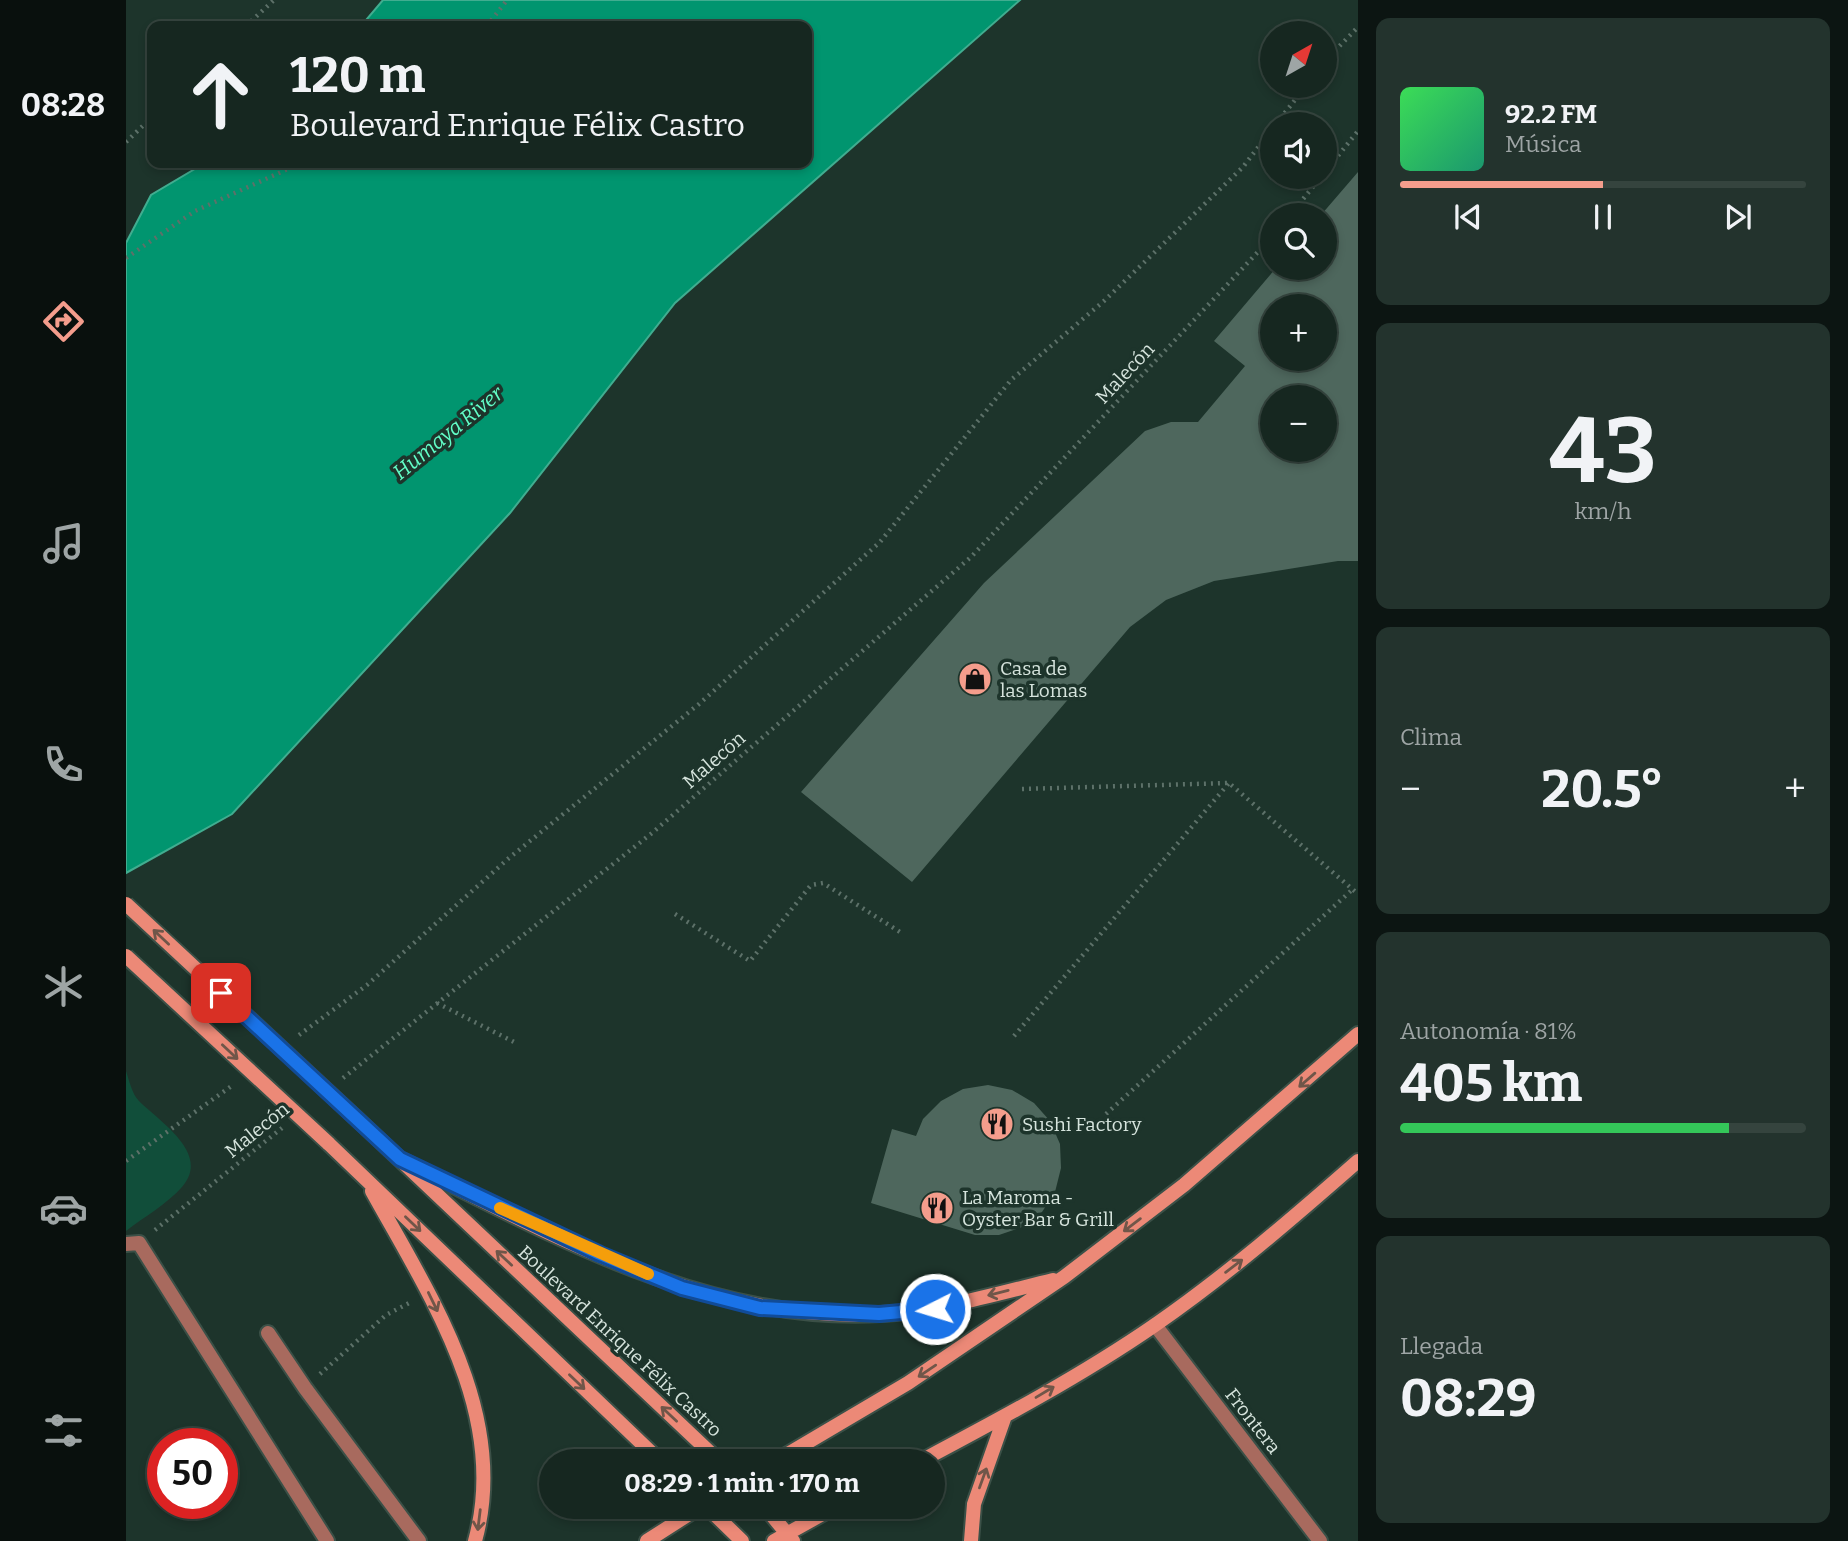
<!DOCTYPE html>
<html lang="es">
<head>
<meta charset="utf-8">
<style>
  :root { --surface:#162720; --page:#23332d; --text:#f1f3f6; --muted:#9ea5a5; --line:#35443e; --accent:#f49d8c }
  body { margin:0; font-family:Bitter,serif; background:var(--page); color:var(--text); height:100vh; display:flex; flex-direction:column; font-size:26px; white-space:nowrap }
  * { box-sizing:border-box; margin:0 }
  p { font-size:23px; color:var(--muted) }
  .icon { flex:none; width:38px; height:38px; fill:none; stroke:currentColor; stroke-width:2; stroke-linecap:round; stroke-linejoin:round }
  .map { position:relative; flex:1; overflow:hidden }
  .details { display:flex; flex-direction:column; gap:18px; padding:18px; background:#0c1512; width:490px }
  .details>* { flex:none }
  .top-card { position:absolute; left:21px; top:21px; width:665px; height:147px; border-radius:14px; box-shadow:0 4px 10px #0003,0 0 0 2px var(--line); background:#162720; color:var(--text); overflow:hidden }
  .needle { width:46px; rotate:39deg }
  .fabs { position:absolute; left:1134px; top:21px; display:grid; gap:14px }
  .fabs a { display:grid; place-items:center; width:77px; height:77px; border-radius:50%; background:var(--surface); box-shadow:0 4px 10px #0003,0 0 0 2px var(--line); font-size:35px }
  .speed { position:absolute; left:21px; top:1428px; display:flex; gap:14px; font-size:35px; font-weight:700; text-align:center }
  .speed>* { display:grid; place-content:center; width:91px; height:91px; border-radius:50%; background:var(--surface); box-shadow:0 4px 10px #0003,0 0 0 2px var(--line); line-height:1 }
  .speed .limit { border:10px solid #d22; background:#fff; color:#111 }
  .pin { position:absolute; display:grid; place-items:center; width:60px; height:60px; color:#fff; margin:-30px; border-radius:14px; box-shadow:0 4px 10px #0006 }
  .me { position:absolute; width:77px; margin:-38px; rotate:265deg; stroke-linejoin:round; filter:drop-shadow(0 0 5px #0008) }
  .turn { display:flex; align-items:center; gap:24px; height:147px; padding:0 28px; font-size:32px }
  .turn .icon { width:91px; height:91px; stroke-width:2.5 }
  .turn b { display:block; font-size:49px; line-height:60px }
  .big { font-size:52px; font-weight:700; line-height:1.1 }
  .details .widget { flex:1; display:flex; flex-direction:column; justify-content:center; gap:10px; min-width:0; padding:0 24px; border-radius:14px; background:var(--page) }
  .details .dial { align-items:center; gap:0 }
  .dial b { font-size:91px; line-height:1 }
  .song { display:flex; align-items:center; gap:21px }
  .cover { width:84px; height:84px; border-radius:10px; background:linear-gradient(135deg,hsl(130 70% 55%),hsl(160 70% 35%)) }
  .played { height:7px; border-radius:4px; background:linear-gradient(90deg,var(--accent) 50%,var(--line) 50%) }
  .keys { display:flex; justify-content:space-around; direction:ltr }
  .heat { display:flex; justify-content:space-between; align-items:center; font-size:38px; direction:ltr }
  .charge { height:10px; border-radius:5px; background:linear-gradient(90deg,#34c759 81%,var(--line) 0) }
  .trip { position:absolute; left:413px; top:1449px; width:406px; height:70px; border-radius:35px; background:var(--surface); box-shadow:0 4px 10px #0003,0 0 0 2px var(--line); font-weight:700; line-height:70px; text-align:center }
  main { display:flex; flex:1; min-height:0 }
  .tabs { display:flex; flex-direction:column; width:126px; justify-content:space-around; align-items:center; background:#09100d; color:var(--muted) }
  .tabs .icon { width:49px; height:49px }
  .tabs .active { color:var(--accent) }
  .tabs b { font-size:32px; color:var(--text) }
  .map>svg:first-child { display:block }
  .green { fill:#114e3a }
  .water { fill:#01956f; stroke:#41ad90; stroke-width:2 }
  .building { fill:#4e675d; fill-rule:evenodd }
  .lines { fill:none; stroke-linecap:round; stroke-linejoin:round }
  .service-casing { stroke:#3b5047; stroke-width:18 }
  .minor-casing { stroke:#3b5047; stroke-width:18 }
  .secondary-casing { stroke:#3b5047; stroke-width:18 }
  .path { stroke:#5d7169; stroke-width:4.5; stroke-dasharray:2 5; stroke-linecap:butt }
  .service { stroke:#a86a5e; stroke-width:14 }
  .minor { stroke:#a86a5e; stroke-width:14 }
  .secondary { stroke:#ec8977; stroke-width:14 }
  .secondary-bridge-casing { stroke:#3b5047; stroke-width:18; stroke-linecap:butt }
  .secondary-bridge { stroke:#ec8977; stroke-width:14 }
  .oneway { stroke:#705649 }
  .route-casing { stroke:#114b97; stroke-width:18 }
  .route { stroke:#1a73e8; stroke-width:12 }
  .slow { stroke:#f59e0b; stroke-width:12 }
  .labels { text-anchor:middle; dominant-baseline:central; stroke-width:7; stroke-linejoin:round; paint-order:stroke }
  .street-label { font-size:19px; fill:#d6e4dd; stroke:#1d342b }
  .poi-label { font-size:19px; fill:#d6e4dd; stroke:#1d342b; text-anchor:start }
  .water-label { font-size:21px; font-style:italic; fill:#62fdc7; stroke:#1d342b }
</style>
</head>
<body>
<main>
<nav class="tabs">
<b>08:28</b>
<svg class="icon active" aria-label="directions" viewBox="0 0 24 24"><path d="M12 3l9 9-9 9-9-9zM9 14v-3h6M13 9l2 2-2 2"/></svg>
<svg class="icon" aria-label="music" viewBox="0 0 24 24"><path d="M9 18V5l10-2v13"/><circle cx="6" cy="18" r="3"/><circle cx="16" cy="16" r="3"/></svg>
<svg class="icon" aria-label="phone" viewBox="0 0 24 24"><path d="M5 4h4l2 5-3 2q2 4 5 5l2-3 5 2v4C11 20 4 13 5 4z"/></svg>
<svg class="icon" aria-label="climate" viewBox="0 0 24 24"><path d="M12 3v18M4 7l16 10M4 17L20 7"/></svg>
<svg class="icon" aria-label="car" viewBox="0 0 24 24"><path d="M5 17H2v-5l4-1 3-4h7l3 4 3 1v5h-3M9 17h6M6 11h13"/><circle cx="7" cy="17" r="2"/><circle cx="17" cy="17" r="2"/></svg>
<svg class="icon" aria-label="filters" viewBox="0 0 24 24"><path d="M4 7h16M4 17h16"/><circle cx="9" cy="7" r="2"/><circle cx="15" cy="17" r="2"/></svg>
</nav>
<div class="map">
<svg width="1232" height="1541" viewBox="0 0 1232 1541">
  <rect width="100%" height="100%" fill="#1d342b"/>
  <!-- green -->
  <path class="green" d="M 0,1071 C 3,1080 6,1094 13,1101 C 33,1121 86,1154 56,1187 C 41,1204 18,1217 0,1231 Z"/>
  <!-- water -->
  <path class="water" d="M 257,0 L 894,0 L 549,303 L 384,513 L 106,814 L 0,873 L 0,243 L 25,195 L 79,163 L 681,163 L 681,26 L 235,26 Z"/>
  <!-- building -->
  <path class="building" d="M 1232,172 L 1232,561 L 1212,561 L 1088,581 L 1040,600 L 1004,627 L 786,882 L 675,792 L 858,583 L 1019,431 L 1045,422 L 1072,422 L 1119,366 L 1088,341 L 1150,268 L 1199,268 L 1199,215 L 1195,215 ZM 1146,306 L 1199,306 L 1199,359 L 1146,359 ZM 1146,397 L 1199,397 L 1199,450 L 1146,450 Z
    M 862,1085 L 886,1090 L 908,1103 L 924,1121 L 934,1144 L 935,1168 L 929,1192 L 916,1212 L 896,1227 L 873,1235 L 849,1235 L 745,1203 L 766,1129 L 790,1136 L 797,1119 L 815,1101 L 837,1089 Z"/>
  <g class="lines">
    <defs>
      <path id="service" d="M 0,1244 L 13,1243 L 201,1541
        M 142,1333 L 179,1388 L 293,1541"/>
      <path id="minor" d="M 1029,1325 L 1194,1541"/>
      <path id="secondary" d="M 229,1117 L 593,1461
        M 202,1143 L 534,1461
        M 274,1159 C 424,1234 581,1324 755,1314 C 813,1311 870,1294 927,1280
        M 246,1191 C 304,1296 384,1415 349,1541
        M 650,1461 L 782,1383 L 938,1277 L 1058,1185 L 1232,1034
        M 795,1461 C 874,1419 955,1376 1029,1325 C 1101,1275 1167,1218 1232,1161
        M 581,1507 L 616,1541
        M 639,1507 L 667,1541
        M 521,1541 L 574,1507
        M 648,1541 L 709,1507
        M 845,1541 L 848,1504 L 879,1416"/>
    </defs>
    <!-- service casing -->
    <use href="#service" class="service-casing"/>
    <!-- minor casing -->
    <use href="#minor" class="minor-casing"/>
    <!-- secondary casing -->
    <use href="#secondary" class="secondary-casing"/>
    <!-- path -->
    <path class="path" d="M 120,26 L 148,0
      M 361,26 L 381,0
      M 1199,61 L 1232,27
      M 1150,124 L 1180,86
      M 0,142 L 26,117
      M 1199,172 L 1232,131
      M 1164,215 L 1195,177
      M 0,258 L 69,211 L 175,163
      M 896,789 L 1103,783 L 1232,894
      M 549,914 L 624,961 L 685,885 L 697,883 L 774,932
      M 311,1003 L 388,1042
      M 173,1035 L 241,985 L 383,858 L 573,704 L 754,542 L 885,380 L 978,301 L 1117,167 L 1146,129
      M 888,1036 L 1103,783
      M 217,1078 L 526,833 L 845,557 L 1146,237
      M 980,1114 L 1227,889
      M 0,1161 L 107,1085
      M 29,1230 L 156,1128
      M 194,1374 L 260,1315 L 283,1303"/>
    <!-- service -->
    <use href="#service" class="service"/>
    <!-- minor -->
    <use href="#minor" class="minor"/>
    <!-- secondary -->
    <use href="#secondary" class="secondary"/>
    <defs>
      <path id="secondary-bridge" d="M 0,904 L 229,1117
        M 0,956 L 202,1143"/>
    </defs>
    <!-- secondary-bridge casing -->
    <use href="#secondary-bridge" class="secondary-bridge-casing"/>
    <!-- secondary-bridge -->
    <use href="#secondary-bridge" class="secondary-bridge"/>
  </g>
  <!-- one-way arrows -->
  <defs><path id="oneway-shaft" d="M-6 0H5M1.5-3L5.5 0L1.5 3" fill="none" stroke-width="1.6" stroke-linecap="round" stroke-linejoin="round" transform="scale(1.75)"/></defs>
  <g class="oneway">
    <use href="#oneway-shaft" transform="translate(35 937) rotate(-137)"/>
    <use href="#oneway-shaft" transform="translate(104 1052) rotate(43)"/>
    <use href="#oneway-shaft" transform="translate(1181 1080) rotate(139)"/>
    <use href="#oneway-shaft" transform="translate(287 1224) rotate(44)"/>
    <use href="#oneway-shaft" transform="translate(1006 1225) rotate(143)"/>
    <use href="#oneway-shaft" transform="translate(378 1258) rotate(-137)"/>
    <use href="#oneway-shaft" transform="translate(1108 1266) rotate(-37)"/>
    <use href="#oneway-shaft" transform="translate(872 1293) rotate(166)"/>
    <use href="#oneway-shaft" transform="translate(307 1302) rotate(64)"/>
    <use href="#oneway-shaft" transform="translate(801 1371) rotate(146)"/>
    <use href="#oneway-shaft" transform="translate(451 1382) rotate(44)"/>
    <use href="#oneway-shaft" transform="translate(919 1392) rotate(-31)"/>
    <use href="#oneway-shaft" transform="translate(543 1414) rotate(-137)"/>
    <use href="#oneway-shaft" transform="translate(857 1478) rotate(-70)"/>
    <use href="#oneway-shaft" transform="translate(353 1520) rotate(97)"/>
  </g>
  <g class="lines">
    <defs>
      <path id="route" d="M 95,993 L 274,1159 L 474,1254 L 556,1288 L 634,1308 L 753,1314 L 809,1309"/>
    </defs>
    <!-- route casing -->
    <use href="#route" class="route-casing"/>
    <!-- route -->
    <use href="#route" class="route"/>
    <!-- slow -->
    <path class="slow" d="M 374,1208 L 522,1274"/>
  </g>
  <!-- icons -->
  <defs>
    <symbol id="shop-disc" viewBox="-11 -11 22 22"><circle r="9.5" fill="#f49d8c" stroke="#1d342b"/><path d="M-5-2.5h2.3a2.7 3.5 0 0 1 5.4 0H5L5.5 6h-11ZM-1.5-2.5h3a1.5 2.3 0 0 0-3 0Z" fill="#111"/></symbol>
    <symbol id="restaurant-disc" viewBox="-11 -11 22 22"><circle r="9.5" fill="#f49d8c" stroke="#1d342b"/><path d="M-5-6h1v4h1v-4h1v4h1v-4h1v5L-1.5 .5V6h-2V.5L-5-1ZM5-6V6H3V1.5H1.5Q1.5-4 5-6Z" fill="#111"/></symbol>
  </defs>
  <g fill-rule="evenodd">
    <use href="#shop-disc" x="830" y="660" width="38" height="38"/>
    <use href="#restaurant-disc" x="852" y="1105" width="38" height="38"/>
    <use href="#restaurant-disc" x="792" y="1189" width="38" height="38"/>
  </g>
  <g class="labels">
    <!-- street labels -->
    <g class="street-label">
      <text transform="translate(999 373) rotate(-47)">Malecón</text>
      <text transform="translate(588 760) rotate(-41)">Malecón</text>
      <text transform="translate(131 1130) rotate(-39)">Malecón</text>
      <text transform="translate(494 1341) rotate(43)">Boulevard Enrique Félix Castro</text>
      <text transform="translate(1127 1421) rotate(52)">Frontera</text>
    </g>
    <!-- poi labels -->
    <g class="poi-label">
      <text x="874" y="668">Casa de<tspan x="874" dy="22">las Lomas</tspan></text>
      <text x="896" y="1124">Sushi Factory</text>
      <text x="836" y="1197">La Maroma -<tspan x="836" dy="22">Oyster Bar &amp; Grill</tspan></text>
    </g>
    <!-- water labels -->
    <g class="water-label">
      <text transform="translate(322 433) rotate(-39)">Humaya River</text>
    </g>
  </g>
</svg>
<div class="fabs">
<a><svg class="needle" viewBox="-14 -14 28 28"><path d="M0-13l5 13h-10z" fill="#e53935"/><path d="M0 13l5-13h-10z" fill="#9ea5a5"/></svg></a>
<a><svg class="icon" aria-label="sound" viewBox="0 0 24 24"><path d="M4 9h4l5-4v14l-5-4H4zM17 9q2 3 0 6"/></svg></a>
<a><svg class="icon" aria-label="search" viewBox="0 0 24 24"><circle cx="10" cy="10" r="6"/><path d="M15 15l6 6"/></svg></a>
<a>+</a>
<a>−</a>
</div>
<div class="speed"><div class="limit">50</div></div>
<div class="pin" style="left:95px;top:993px;background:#d93025"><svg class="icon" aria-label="arrive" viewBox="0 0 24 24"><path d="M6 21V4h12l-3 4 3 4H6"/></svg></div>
<svg class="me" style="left:809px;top:1309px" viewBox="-20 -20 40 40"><circle r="17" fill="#1a73e8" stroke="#fff" stroke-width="3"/><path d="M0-11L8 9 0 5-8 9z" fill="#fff"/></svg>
<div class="trip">08:29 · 1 min · 170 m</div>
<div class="top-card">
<div class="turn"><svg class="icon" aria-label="ahead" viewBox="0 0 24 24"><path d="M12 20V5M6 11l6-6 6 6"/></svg><div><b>120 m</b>Boulevard Enrique Félix Castro</div></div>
</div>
</div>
<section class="details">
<div class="widget">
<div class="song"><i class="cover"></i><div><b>92.2 FM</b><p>Música</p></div></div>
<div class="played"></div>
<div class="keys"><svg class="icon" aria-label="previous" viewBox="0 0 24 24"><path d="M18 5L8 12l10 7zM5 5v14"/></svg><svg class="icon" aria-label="pause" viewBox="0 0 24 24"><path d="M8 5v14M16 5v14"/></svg><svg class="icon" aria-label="next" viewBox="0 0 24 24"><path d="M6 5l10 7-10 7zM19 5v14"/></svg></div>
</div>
<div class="widget dial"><b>43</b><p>km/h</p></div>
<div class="widget"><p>Clima</p>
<div class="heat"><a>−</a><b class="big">20.5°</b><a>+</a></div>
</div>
<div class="widget"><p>Autonomía · 81%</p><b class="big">405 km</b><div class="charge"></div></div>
<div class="widget"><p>Llegada</p><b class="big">08:29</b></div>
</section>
</main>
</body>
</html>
